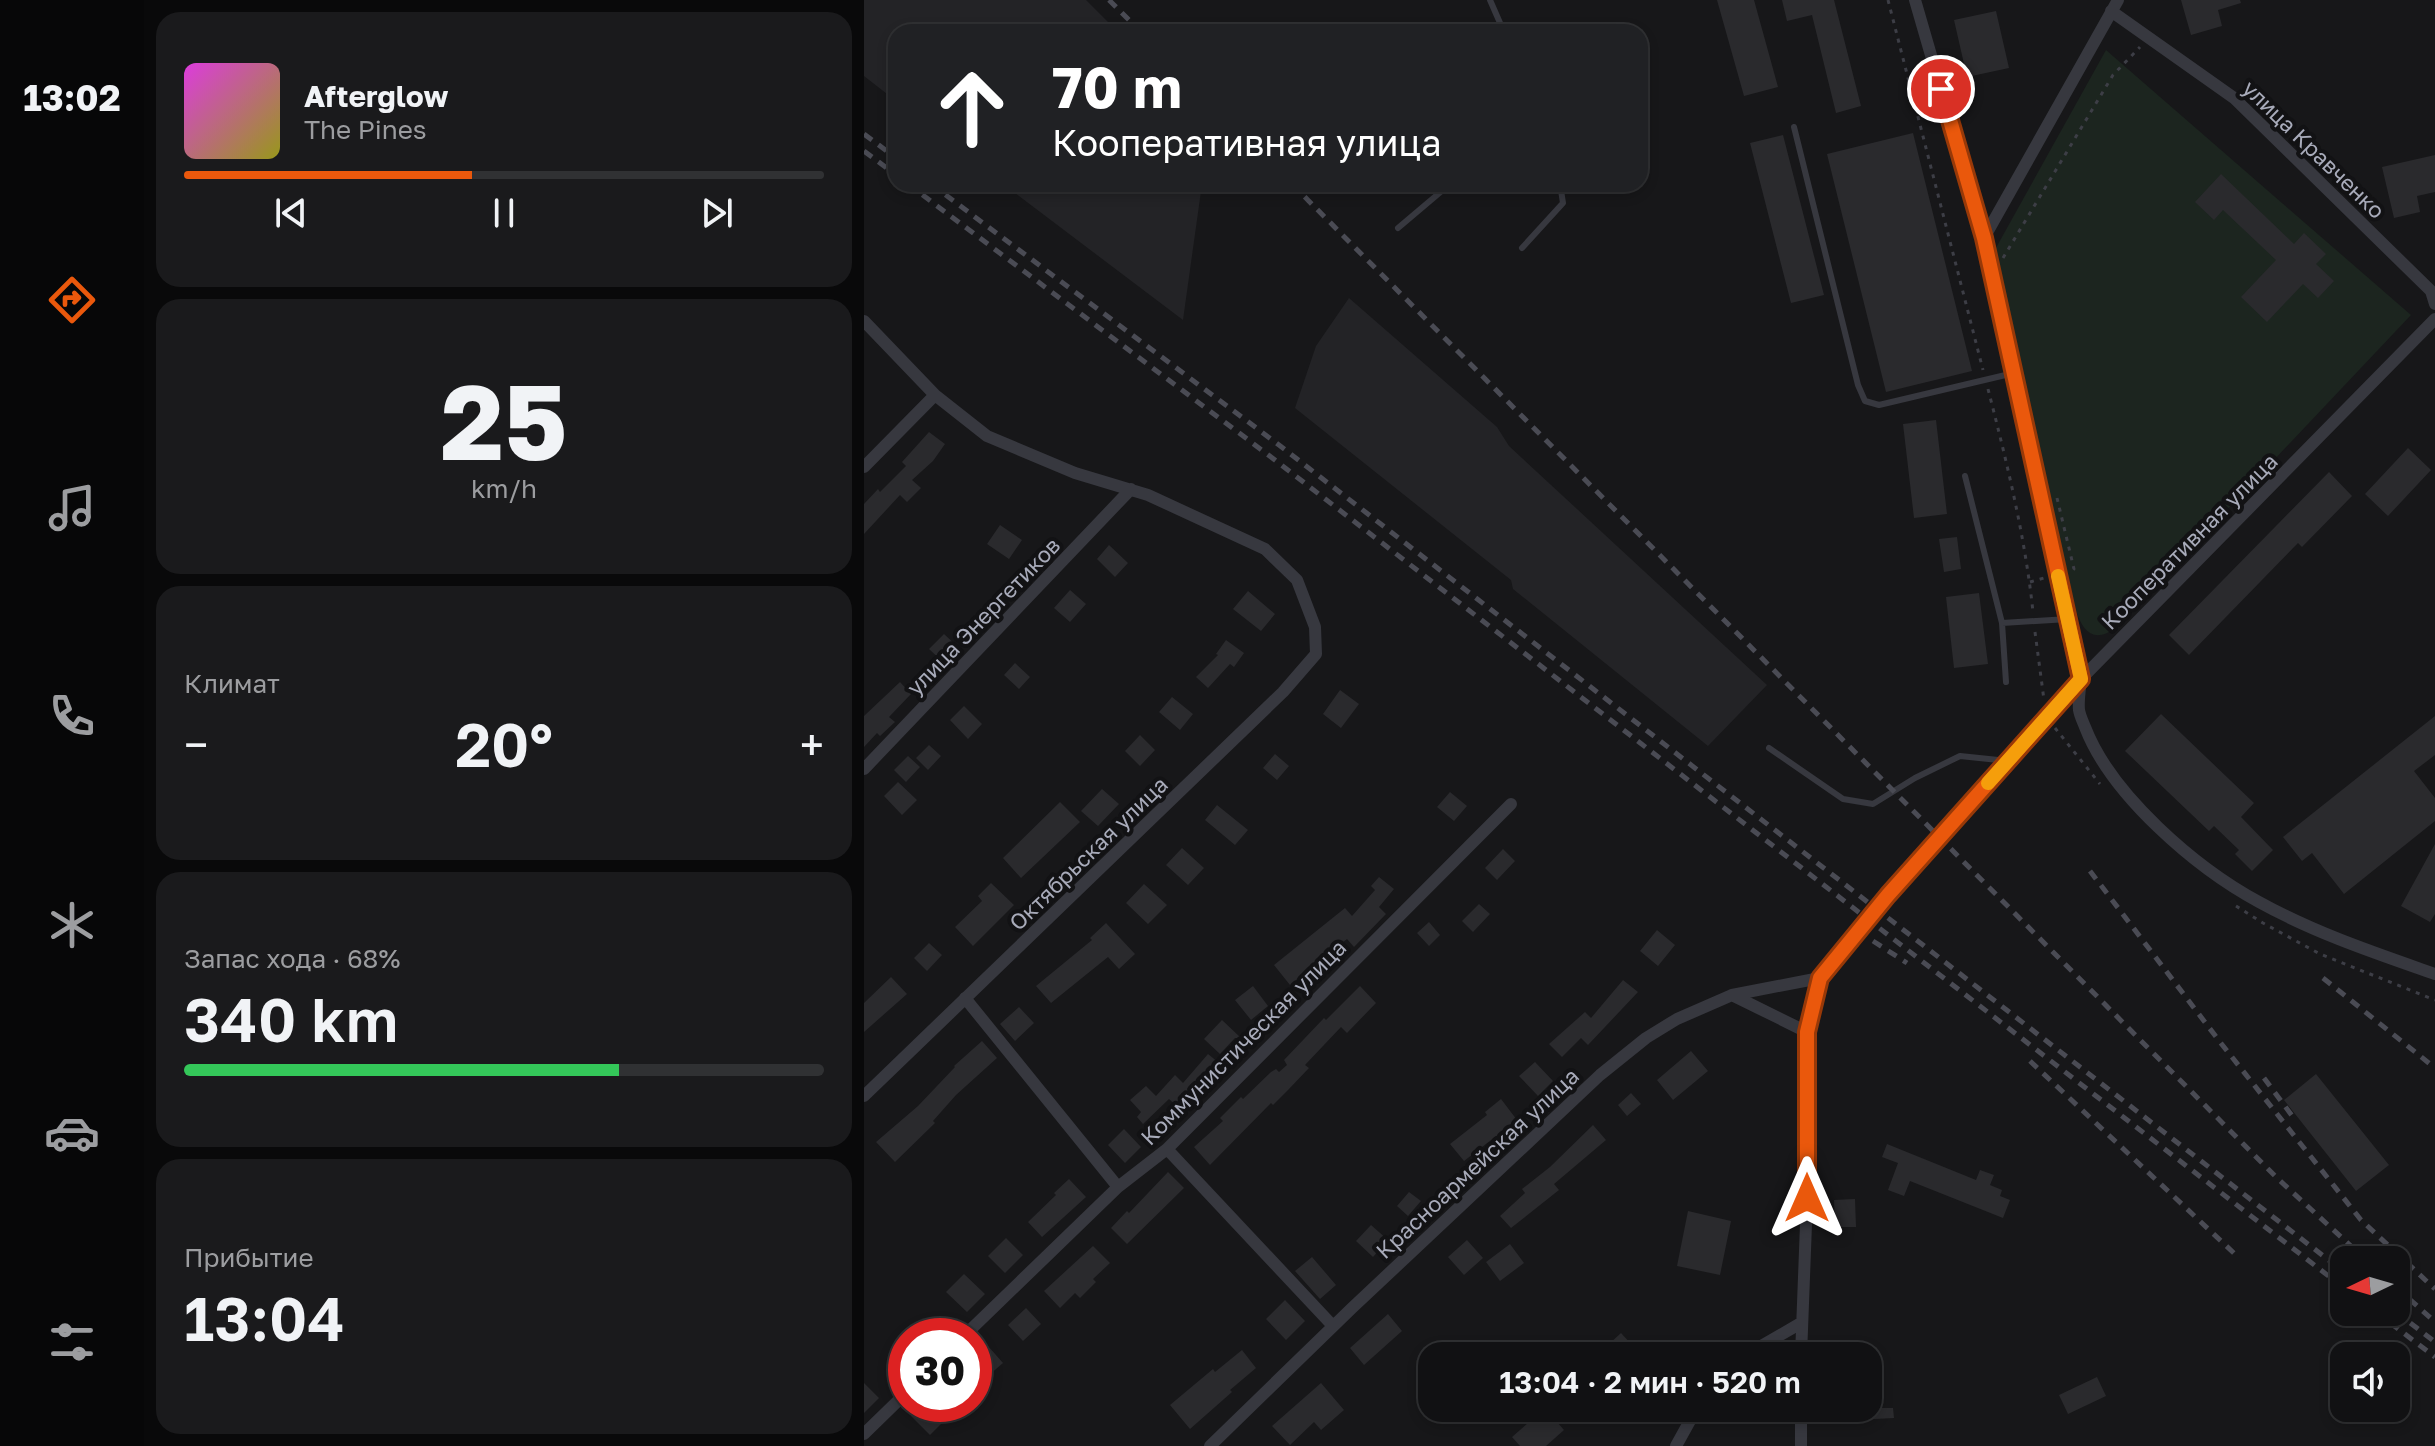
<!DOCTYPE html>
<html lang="ru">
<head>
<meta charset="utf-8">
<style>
  :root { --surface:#111113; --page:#1a1a1c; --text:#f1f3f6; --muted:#9c9da0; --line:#303133; --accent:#ea580c }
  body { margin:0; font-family:"Golos Text",sans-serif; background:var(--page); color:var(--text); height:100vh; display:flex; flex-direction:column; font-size:30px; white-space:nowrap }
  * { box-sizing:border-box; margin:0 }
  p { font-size:26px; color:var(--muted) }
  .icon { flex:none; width:44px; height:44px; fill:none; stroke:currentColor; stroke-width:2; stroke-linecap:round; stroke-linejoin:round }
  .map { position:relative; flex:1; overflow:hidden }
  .details { display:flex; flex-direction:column; gap:12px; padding:12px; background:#09090a; width:720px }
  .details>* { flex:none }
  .guide { position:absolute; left:24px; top:24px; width:760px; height:168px; border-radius:24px; box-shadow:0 4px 12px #0003,0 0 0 2px var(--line); background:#202124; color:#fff; overflow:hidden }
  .needle { width:52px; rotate:265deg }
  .fabs { position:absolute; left:1466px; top:1246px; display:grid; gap:16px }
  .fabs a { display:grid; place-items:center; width:80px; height:80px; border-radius:16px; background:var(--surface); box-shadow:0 4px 12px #0003,0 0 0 2px var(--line); font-size:40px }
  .speed { position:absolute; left:24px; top:1318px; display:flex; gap:16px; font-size:40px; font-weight:700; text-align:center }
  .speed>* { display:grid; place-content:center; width:104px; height:104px; border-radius:50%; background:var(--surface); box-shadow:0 4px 12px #0003,0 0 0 2px var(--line); line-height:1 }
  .speed .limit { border:12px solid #d22; background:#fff; color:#111 }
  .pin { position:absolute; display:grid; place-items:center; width:68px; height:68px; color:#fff; margin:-34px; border:4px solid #fff; border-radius:50%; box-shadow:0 2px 8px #0007 }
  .me { position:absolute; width:88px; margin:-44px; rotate:0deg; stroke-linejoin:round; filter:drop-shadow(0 0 6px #0008) }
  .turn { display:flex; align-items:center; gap:28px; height:168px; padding:0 32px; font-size:36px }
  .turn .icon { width:104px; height:104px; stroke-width:2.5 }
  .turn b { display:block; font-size:56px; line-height:68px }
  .big { font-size:60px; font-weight:600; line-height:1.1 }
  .details .card { flex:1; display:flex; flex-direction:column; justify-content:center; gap:12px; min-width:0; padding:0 28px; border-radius:24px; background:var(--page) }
  .details .dial { align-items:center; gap:0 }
  .dial b { font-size:104px; line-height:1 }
  .song { display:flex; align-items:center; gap:24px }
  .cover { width:96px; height:96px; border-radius:12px; background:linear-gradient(135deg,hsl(300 70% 55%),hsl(60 70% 35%)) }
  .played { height:8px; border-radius:4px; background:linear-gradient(90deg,var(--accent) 45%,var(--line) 45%) }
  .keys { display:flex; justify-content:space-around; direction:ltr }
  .heat { display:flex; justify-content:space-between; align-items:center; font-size:44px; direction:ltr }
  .charge { height:12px; border-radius:6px; background:linear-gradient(90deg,#34c759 68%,var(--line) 0) }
  .trip { position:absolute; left:554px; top:1342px; width:464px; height:80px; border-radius:24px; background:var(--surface); box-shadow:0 4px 12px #0003,0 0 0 2px var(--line); font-weight:600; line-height:80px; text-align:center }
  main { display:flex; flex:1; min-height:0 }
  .menu { display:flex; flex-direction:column; width:144px; justify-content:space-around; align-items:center; background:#070708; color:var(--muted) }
  .menu .icon { width:56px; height:56px }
  .menu .active { color:var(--accent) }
  .menu b { font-size:36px; color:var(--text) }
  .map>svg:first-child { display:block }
  .built { fill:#232326 }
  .green { fill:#1c251f }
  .building { fill:#2a2a2d }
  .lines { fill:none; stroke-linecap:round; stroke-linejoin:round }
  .path { stroke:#3d3e46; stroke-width:3; stroke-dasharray:4 6; stroke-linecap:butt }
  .service { stroke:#37383f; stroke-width:6 }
  .minor { stroke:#37383f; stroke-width:12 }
  .rail { stroke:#4a4b54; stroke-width:5; stroke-dasharray:10 8; stroke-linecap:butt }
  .route-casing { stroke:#983908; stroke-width:20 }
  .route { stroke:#ea580c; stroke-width:14 }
  .slow { stroke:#f59e0b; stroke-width:14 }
  .labels { text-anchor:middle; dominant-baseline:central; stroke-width:8; stroke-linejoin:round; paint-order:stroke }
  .street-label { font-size:22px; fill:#a8abba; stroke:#121214 }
</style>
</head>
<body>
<main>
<nav class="menu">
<b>13:02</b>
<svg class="icon active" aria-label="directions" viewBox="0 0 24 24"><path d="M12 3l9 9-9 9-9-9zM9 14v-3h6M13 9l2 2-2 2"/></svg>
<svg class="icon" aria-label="music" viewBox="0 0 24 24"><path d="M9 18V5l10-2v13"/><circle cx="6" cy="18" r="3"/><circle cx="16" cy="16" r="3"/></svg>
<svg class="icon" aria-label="phone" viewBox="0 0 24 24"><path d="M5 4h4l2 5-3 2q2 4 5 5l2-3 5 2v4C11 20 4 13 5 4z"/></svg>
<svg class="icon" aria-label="climate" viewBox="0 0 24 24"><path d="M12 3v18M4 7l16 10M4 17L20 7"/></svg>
<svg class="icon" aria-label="car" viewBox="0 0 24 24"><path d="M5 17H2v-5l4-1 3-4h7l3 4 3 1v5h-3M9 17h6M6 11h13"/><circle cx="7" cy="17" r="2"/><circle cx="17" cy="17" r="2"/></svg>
<svg class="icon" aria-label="filters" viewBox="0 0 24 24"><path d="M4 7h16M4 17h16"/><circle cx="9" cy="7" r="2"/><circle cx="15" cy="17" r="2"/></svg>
</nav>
<section class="details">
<div class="card">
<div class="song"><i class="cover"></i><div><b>Afterglow</b><p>The Pines</p></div></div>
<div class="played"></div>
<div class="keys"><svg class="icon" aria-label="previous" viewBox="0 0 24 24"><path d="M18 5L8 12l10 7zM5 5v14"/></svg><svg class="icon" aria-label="pause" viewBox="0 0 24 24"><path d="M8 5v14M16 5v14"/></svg><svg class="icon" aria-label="next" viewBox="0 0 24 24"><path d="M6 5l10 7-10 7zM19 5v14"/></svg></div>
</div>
<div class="card dial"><b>25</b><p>km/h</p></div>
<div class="card"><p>Климат</p>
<div class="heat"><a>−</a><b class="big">20°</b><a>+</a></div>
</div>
<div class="card"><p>Запас хода · 68%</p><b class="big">340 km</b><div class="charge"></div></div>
<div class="card"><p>Прибытие</p><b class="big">13:04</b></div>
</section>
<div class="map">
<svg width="1571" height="1446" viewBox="0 0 1571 1446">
  <rect width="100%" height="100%" fill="#171719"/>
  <!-- built -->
  <path class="built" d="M 0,0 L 222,0 L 254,32 L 32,32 L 32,101 L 0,76 Z
    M 139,184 L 338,184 L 319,320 Z
    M 485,298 L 633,427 L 645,446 L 903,685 L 844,746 L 649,589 L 647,580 L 431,408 L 452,346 Z"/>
  <!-- green -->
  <path class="green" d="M 1242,50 L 1547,315 L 1251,628 C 1230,644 1218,631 1212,610 L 1128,255 Z"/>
  <!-- building -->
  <path class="building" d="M 853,0 L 890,0 L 914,87 L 880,96 Z
    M 918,0 L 970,0 L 997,106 L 972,113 L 948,15 L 923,21 Z
    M 1317,0 L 1376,0 L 1377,3 L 1354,10 L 1358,26 L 1327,35 Z
    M 1132,11 L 1145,68 L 1103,77 L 1090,20 Z
    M 1049,133 L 1108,371 L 1022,392 L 963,154 Z
    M 919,135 L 960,295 L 927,303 L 886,143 Z
    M 1571,155 L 1571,192 L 1553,196 L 1556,212 L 1530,218 L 1518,167 Z
    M 1357,174 L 1430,244 L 1440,233 L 1462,254 L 1452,264 L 1470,281 L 1454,298 L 1439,284 L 1403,322 L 1377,297 L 1412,260 L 1359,210 L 1350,220 L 1331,202 Z
    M 1072,420 L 1083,514 L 1050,518 L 1039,424 Z
    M 65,432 L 81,444 L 69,461 L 48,480 L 57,488 L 43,502 L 36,495 L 0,534 L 0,504 L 14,489 L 16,492 L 42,466 L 38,462 Z
    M 1544,448 L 1567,470 L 1524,516 L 1501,494 Z
    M 1465,472 L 1488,496 L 1438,547 L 1434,543 L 1325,655 L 1305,635 Z
    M 136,525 L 158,540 L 145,559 L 123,544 Z
    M 1093,537 L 1097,569 L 1080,572 L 1075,539 Z
    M 245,545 L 264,563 L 251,577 L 233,559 Z
    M 206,590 L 222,604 L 206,622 L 190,608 Z
    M 384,591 L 411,614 L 397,631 L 369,609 Z
    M 1115,593 L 1124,664 L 1090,668 L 1082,597 Z
    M 80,634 L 94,647 L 80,663 L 65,649 Z
    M 362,640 L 380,653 L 370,667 L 366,664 L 344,688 L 332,677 L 354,655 L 352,654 Z
    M 151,663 L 166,677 L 155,689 L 140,675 Z
    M 36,682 L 47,694 L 25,717 L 31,722 L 16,736 L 13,733 L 0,747 L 0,716 Z
    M 476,690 L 495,704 L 477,728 L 459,714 Z
    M 308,697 L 329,714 L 316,730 L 295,712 Z
    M 100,706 L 118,724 L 104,739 L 86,720 Z
    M 1297,714 L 1390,803 L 1377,817 L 1409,850 L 1388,871 L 1371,854 L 1375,850 L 1350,826 L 1345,831 L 1261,751 Z
    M 1571,716 L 1571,755 L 1550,771 L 1571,798 L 1571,821 L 1480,894 L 1448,853 L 1438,861 L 1419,837 Z
    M 276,735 L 291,750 L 276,766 L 261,751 Z
    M 65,745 L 77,756 L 64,770 L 52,758 Z
    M 411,754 L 425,766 L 413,780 L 399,768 Z
    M 44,756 L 56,767 L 42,782 L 30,770 Z
    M 34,782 L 53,800 L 38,815 L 20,796 Z
    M 238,789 L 255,804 L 234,826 L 217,811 Z
    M 586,792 L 603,806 L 590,821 L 573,807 Z
    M 196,802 L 216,822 L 157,878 L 139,858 Z
    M 353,805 L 384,830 L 371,845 L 341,820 Z
    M 1571,844 L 1571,914 L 1566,922 L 1537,906 Z
    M 318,848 L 340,868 L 324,885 L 302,865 Z
    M 639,849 L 651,861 L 633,880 L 621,868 Z
    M 515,877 L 530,889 L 515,907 L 522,914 L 490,947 L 483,939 L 426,985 L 410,965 L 481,908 L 488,916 L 511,890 L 507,886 Z
    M 127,883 L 150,905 L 109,946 L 91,927 L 118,901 L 114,896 Z
    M 280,884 L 303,905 L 284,924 L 262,903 Z
    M 615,904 L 626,914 L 609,932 L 598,921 Z
    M 565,922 L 576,935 L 565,946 L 553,933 Z
    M 242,923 L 271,954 L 255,969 L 244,957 L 187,1003 L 172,986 L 228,940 L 226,938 Z
    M 793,930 L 811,945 L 794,966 L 776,951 Z
    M 65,943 L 78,955 L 63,971 L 50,958 Z
    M 27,977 L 43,994 L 0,1032 L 0,1003 Z
    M 759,980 L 774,992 L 724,1045 L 717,1038 L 698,1057 L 685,1044 L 721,1012 L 727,1018 Z
    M 389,986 L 404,1006 L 387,1020 L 371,1000 Z
    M 496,986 L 512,1003 L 483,1033 L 477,1027 L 441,1065 L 445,1068 L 424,1090 L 409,1105 L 407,1103 L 346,1165 L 330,1147 L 359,1121 L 356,1118 L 377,1097 L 379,1099 L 407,1072 L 412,1069 L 415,1072 L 423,1065 L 420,1060 L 460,1018 L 462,1020 Z
    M 155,1007 L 170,1023 L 151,1041 L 136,1024 Z
    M 358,1020 L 377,1038 L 371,1038 L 356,1054 L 340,1039 Z
    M 118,1041 L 133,1058 L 92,1095 L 69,1121 L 71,1123 L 31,1162 L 12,1142 L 54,1106 L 91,1067 L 90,1066 Z
    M 827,1051 L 844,1071 L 809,1100 L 793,1080 Z
    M 344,1054 L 360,1067 L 344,1085 L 342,1082 L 317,1110 L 305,1099 L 279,1124 L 273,1117 L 277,1112 L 266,1100 L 282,1086 L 292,1096 L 311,1075 L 319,1083 Z
    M 671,1062 L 689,1081 L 674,1096 L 655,1076 Z
    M 1452,1074 L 1525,1165 L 1492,1191 L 1420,1100 Z
    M 767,1093 L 777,1104 L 763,1116 L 754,1105 Z
    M 637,1099 L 653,1120 L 600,1161 L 586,1144 L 623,1115 L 621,1112 Z
    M 729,1125 L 742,1140 L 690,1184 L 695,1190 L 647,1228 L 636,1216 L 661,1193 L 658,1189 L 686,1167 Z
    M 260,1129 L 277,1147 L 261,1163 L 244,1145 Z
    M 1023,1144 L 1112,1180 L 1116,1170 L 1130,1175 L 1126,1185 L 1138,1190 L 1136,1196 L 1146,1200 L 1139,1218 L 1046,1181 L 1040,1196 L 1024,1190 L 1034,1163 L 1018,1157 Z
    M 304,1172 L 320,1188 L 263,1244 L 247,1228 L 263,1211 L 265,1213 Z
    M 205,1179 L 222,1197 L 178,1237 L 164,1222 L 192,1195 L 190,1193 Z
    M 545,1192 L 557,1201 L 544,1216 L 533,1206 Z
    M 991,1199 L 992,1227 L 971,1227 L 970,1200 Z
    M 824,1211 L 867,1221 L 856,1275 L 813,1266 Z
    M 507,1225 L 524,1240 L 509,1257 L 492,1241 Z
    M 142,1238 L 159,1255 L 141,1273 L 124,1256 Z
    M 603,1240 L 619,1258 L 600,1275 L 584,1257 Z
    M 646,1244 L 660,1263 L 636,1281 L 622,1262 Z
    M 229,1246 L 246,1263 L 229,1279 L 232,1282 L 216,1298 L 211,1293 L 196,1308 L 180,1291 Z
    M 448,1257 L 472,1285 L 456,1299 L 431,1271 Z
    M 100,1274 L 121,1294 L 103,1312 L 82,1292 Z
    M 421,1300 L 441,1321 L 422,1340 L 402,1319 Z
    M 162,1308 L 177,1324 L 159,1341 L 144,1325 Z
    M 524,1314 L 538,1331 L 500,1365 L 486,1348 Z
    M 64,1318 L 84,1336 L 47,1336 Z
    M 757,1333 L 778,1356 L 732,1356 Z
    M 124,1346 L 139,1363 L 124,1376 L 110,1359 Z
    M 378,1350 L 392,1368 L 366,1390 L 368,1392 L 326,1429 L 306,1405 L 349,1369 L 351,1372 Z
    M 1233,1377 L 1242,1396 L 1204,1414 L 1195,1395 Z
    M 0,1383 L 15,1398 L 0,1413 Z
    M 457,1383 L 480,1410 L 457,1430 L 450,1422 L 426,1445 L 408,1426 Z
    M 59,1404 L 81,1404 L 89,1412 L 66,1435 L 47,1416 Z
    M 681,1408 L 700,1430 L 682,1446 L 656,1446 L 648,1437 Z
    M 991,1408 L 1029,1408 L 1030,1418 L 992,1420 Z"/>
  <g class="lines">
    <!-- path -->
    <path class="path" d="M 1024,0 L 1119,370
      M 1139,258 L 1249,75 L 1276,47
      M 1124,389 C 1143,463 1161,536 1169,612
      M 1193,498 L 1210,569 L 1207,572
      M 1166,582 L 1180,578
      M 1171,632 L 1180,700
      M 1191,728 L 1236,784
      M 1372,906 L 1399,923 L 1456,954 L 1571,1000"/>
    <!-- service -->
    <path class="service" d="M 626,0 L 640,32
      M 930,127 L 994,385 L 1001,401 L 1015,405 L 1150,373
      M 534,228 L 586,184
      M 658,248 L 699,203 L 696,184
      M 1101,476 L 1138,623 L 1204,619
      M 1138,623 L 1142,682
      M 905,748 L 979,799 L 1009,804 L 1051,778 L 1096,756 L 1144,761"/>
    <!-- minor -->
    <path class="minor" d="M 1051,0 L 1120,238 L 1217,679 C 1216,689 1214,700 1215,710 C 1216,716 1219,722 1221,727 C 1247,795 1332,868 1395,902 C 1451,933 1511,953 1571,974
      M 1247,11 L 1370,98 L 1567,291 L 1571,304
      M 1120,238 L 1254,0
      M 0,321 L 71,395 L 123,436 L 211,473 L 284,495 L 401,549 L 433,580 L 451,627 L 452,654 L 419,692 L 0,1096
      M 0,467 L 71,395
      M 0,769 L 267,489
      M 868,995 L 956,978 L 1024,895 L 1217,679 L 1571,319
      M 101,998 L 254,1187
      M 303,1149 L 469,1326
      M 100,1336 L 254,1187 L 303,1149 L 647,804
      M 880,1356 L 937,1323
      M 937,1356 L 943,1198 L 943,1032 L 956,978
      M 0,1434 L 42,1393
      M 346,1446 L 488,1308 L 736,1075 L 782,1038 L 813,1019 L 868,995 L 943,1032
      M 812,1446 L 833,1408
      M 937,1446 L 937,1408"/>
    <!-- rail -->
    <path class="rail" d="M 245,0 L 277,32
      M 0,134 L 32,158
      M 0,151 L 32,175
      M 44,184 L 407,457 L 1480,1288
      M 67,184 L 415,445 L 1480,1272
      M 428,184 L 1412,1177 L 1502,1260
      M 1226,871 L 1356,1042 L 1497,1220 L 1571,1289
      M 1009,941 L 1043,963
      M 1459,978 L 1571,1068
      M 1166,1061 L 1374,1257
      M 1400,1078 L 1432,1121
      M 1532,1287 L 1571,1322
      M 1512,1312 L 1571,1357
      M 1532,1312 L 1571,1342"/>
  </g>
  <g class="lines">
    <defs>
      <path id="route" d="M 943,1198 L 943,1032 L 956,978 L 1024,895 L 1217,679 L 1120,238 L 1077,89"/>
    </defs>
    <!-- route casing -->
    <use href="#route" class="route-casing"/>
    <!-- route -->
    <use href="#route" class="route"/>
    <!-- slow -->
    <path class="slow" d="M 1124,783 L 1217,679 L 1194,576"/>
  </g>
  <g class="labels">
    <!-- street labels -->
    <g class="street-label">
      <text transform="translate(1450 149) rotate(44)">улица Кравченко</text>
      <text transform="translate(1325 541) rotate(-45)">Кооперативная улица</text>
      <text transform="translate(119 616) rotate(-46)">улица Энергетиков</text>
      <text transform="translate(224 853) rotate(-44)">Октябрьская улица</text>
      <text transform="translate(379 1042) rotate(-45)">Коммунистическая улица</text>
      <text transform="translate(613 1163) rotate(-43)">Красноармейская улица</text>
    </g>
  </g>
</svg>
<div class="fabs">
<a><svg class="needle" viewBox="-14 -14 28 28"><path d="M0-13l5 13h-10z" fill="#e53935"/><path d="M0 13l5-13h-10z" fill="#9c9da0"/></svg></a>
<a><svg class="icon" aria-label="sound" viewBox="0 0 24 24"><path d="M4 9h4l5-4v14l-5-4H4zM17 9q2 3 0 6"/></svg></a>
</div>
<div class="speed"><div class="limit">30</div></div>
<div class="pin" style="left:1077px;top:89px;background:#d93025"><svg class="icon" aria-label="arrive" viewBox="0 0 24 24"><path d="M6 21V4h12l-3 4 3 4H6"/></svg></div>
<svg class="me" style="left:943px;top:1198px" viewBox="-20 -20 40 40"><path d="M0-17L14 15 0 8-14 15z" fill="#ea580c" stroke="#fff" stroke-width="4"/></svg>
<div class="trip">13:04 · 2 мин · 520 m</div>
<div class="guide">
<div class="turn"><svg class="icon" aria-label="ahead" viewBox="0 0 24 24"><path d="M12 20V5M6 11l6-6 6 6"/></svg><div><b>70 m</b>Кооперативная улица</div></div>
</div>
</div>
</main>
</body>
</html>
